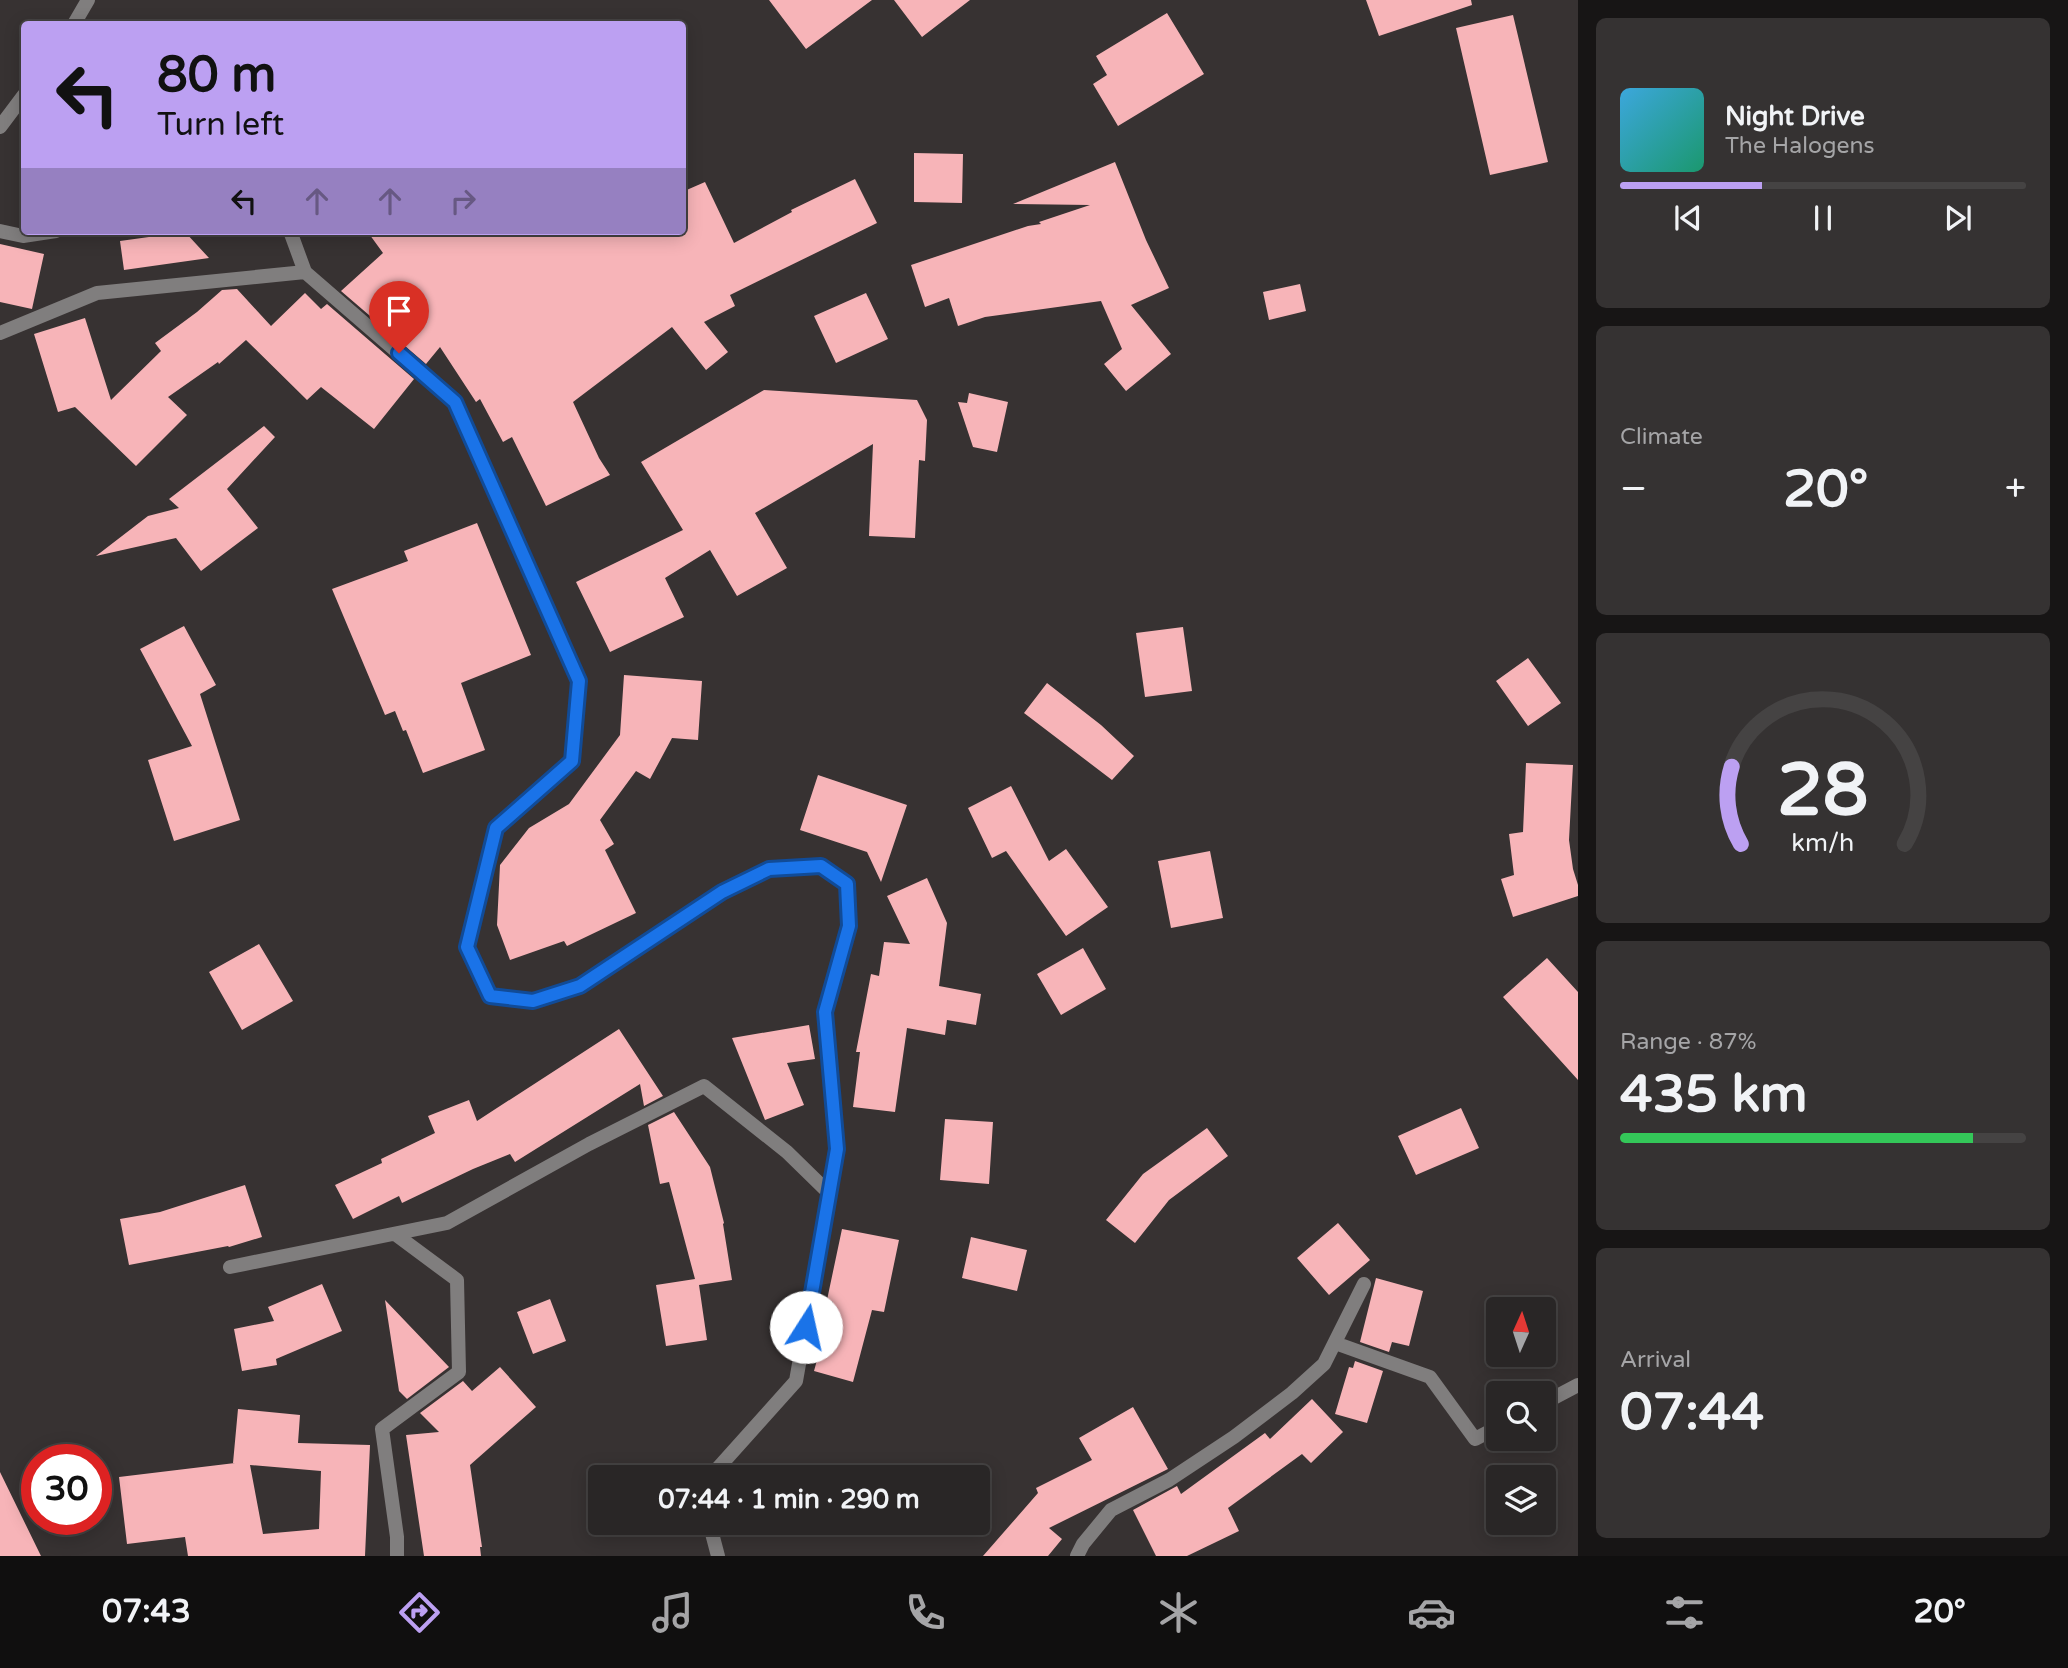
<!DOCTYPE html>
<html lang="en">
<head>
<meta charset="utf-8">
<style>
  :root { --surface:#292626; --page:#353232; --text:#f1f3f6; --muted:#a5a5a7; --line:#454343; --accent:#bca0f2 }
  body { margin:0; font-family:"Varela Round",sans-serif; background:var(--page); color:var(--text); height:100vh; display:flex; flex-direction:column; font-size:26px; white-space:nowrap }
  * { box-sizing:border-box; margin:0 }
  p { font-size:23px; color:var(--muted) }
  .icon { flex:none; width:38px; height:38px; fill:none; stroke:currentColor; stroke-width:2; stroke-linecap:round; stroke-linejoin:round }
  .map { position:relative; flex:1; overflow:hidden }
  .side { display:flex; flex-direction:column; gap:18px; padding:18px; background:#171515; width:490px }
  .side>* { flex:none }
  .top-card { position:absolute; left:21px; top:21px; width:665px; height:214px; border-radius:7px; box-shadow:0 4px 18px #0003,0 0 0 2px var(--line); background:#bca0f2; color:#111; overflow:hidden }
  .needle { width:46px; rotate:3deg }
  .tools { position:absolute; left:1486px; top:1297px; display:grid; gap:14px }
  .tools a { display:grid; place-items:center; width:70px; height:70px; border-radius:7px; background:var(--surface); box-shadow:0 4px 18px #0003,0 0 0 2px var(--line); font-size:35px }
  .speed { position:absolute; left:21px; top:1444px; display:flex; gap:14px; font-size:35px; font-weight:700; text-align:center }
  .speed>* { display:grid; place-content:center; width:91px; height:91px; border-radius:50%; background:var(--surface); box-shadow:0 4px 18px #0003,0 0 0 2px var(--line); line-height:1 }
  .speed .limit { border:10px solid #d22; background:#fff; color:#111 }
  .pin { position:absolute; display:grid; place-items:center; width:60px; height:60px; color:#fff; margin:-72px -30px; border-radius:50% 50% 50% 0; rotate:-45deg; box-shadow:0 0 7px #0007 }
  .pin .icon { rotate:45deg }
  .me { position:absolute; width:77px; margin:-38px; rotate:10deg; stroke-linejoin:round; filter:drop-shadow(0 0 5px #0008) }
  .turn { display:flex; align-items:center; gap:24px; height:147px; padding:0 21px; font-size:32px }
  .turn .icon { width:91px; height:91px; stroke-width:2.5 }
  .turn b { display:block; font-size:49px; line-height:60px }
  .lanes { display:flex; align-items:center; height:66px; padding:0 21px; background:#0003; justify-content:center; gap:35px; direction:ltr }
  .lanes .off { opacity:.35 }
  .big { font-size:52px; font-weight:800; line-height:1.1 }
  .side .card { flex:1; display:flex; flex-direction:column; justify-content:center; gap:10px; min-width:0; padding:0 24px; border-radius:10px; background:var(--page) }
  .side .dial { align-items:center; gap:0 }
  .dial svg { height:182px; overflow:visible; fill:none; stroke:var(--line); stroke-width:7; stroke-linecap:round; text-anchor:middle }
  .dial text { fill:var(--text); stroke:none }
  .song { display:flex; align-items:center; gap:21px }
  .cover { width:84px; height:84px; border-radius:10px; background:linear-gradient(135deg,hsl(200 70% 55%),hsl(160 70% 35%)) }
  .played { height:7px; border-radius:4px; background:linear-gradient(90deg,var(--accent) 35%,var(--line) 35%) }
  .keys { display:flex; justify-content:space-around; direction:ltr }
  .heat { display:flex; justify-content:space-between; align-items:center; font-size:38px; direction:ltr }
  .charge { height:10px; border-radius:5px; background:linear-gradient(90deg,#34c759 87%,var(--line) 0) }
  .trip { position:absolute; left:588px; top:1465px; width:402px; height:70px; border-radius:7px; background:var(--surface); box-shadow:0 4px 18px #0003,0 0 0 2px var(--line); font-weight:800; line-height:70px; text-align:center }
  .dock { display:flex; height:112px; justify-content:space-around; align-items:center; background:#100f0f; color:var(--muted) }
  .dock .icon { width:49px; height:49px }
  .dock .on { color:var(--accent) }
  .dock b { font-size:32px; color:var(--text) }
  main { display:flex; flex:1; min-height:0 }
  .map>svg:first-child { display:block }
  .building { fill:#f7b4b8; fill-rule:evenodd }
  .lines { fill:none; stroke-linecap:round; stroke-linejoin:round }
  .minor { stroke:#807e7e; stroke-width:14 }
  .route-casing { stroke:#114b97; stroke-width:18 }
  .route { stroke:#1a73e8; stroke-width:12 }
</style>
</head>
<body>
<main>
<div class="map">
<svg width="1578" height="1556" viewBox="0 0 1578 1556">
  <rect width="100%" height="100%" fill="#373232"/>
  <!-- building -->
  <path class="building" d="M 769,0 L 872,0 L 806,49 Z
    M 894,0 L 970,0 L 922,37 Z
    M 1366,0 L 1471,0 L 1472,5 L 1379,36 Z
    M 1167,13 L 1204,74 L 1118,126 L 1093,84 L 1107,75 L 1096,56 Z
    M 1513,15 L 1548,162 L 1490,175 L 1456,28 Z
    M 914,153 L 963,154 L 962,203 L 914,202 Z
    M 1115,162 L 1146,240 L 1169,288 L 1131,305 L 1171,354 L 1126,391 L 1104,364 L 1122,349 L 1101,301 L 985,317 L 958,326 L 949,298 L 925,307 L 911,265 L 1028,226 L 1041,224 L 1039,222 L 1090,205 L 1013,204 Z
    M 855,179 L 877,223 L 730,295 L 735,306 L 704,322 L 728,352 L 706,370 L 672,327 L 573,402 L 599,458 L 610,475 L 546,506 L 512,437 L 503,442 L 480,399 L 476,402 L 440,347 L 426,364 L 341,291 L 383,253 L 367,231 L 682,231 L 682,192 L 705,182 L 734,243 L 792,212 L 791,210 Z
    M 185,232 L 209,258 L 124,270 L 120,241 Z
    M 0,244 L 44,254 L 32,309 L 0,302 Z
    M 1300,284 L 1306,311 L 1269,320 L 1263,292 Z
    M 237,289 L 271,326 L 305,293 L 321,309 L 327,304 L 414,379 L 374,429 L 321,387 L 307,400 L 246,340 L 219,364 L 218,362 L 168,397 L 187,415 L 136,466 L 75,407 L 58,412 L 34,334 L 85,318 L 111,400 L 161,351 L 155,343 L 197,312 L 222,290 Z
    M 866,293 L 888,339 L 836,363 L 814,316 Z
    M 764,390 L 917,400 L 927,420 L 925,461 L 919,460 L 915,538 L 869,536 L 873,444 L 755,513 L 787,568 L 737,596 L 710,550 L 665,578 L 684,617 L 610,652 L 576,582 L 683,530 L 641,462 Z
    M 969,393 L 1008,402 L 997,452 L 973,447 L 958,402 L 967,403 Z
    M 264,426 L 275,437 L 227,489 L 258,528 L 201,571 L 176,538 L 96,556 L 148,516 L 179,508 L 169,499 Z
    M 477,523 L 531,655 L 461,683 L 485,750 L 423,773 L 406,730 L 403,731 L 395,711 L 385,715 L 332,589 L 408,561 L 404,551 Z
    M 184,626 L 216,685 L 200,694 L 240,820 L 174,841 L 148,760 L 192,746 L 140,649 Z
    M 1183,627 L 1192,691 L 1145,697 L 1136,633 Z
    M 1528,658 L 1561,703 L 1528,726 L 1496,681 Z
    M 624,675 L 702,681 L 698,740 L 672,738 L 650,779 L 636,771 L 600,820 L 614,844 L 605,850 L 636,913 L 567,946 L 564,941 L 510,960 L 497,925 L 500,865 L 529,828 L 569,804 L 620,735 Z
    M 1047,683 L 1101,725 L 1134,756 L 1112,780 L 1024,713 Z
    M 1526,763 L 1573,765 L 1569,840 L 1573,869 L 1578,885 L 1578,896 L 1513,917 L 1501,879 L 1514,875 L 1509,834 L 1523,832 Z
    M 818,775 L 907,805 L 881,882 L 867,852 L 800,830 Z
    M 1011,786 L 1049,861 L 1066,849 L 1108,907 L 1066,936 L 1006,851 L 992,858 L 968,808 Z
    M 1210,851 L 1223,918 L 1171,928 L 1158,861 Z
    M 927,878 L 947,923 L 939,986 L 981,994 L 976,1025 L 947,1020 L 945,1035 L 907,1028 L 895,1112 L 853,1107 L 860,1052 L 856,1052 L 871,974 L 879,976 L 884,942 L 910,944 L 887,896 Z
    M 259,944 L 293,1001 L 242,1030 L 209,972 Z
    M 1083,948 L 1106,989 L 1061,1015 L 1037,974 Z
    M 1547,958 L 1578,992 L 1578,1080 L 1503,997 Z
    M 809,1025 L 815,1059 L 787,1063 L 804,1105 L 765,1120 L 732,1038 Z
    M 619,1029 L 663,1096 L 644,1106 L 640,1084 L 515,1162 L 510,1154 L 473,1169 L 402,1203 L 399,1196 L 353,1219 L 335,1185 L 382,1163 L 381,1159 L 435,1133 L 428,1116 L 469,1100 L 477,1121 Z
    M 1461,1108 L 1479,1148 L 1416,1175 L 1398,1136 Z
    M 674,1112 L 710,1167 L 724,1223 L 723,1224 L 732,1280 L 699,1285 L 707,1340 L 666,1346 L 656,1285 L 695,1279 L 669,1182 L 660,1184 L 648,1125 Z
    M 945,1119 L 993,1122 L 989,1184 L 940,1180 Z
    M 1207,1128 L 1228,1156 L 1169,1200 L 1135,1243 L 1106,1220 L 1143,1174 Z
    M 245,1185 L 262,1237 L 229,1247 L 228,1246 L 129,1265 L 120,1219 L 160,1212 Z
    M 1338,1223 L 1370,1260 L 1329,1295 L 1297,1258 Z
    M 842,1229 L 899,1240 L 884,1312 L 872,1310 L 853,1382 L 814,1371 L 833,1302 L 827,1300 Z
    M 971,1237 L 1027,1250 L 1017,1291 L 962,1278 Z
    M 1376,1278 L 1423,1291 L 1409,1346 L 1392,1342 L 1389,1352 L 1360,1342 Z
    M 322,1284 L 342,1331 L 276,1359 L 277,1365 L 242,1371 L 234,1329 L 274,1321 L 268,1307 Z
    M 550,1299 L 566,1341 L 533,1354 L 517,1312 Z
    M 385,1300 L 449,1367 L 407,1399 L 399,1391 Z
    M 1355,1361 L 1383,1371 L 1367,1423 L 1335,1414 L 1349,1367 L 1353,1368 Z
    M 500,1367 L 536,1407 L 470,1465 L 482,1547 L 480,1547 L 481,1556 L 424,1556 L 406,1435 L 439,1432 L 420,1413 L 463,1381 L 472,1391 Z
    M 1312,1399 L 1343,1432 L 1311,1463 L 1302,1454 L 1228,1508 L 1239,1531 L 1187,1556 L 1156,1556 L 1133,1510 L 1177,1486 L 1181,1494 L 1265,1433 L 1270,1439 Z
    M 1133,1407 L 1168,1469 L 1049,1528 L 1062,1539 L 1048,1556 L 983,1556 L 1038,1493 L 1036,1488 L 1092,1460 L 1079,1438 Z
    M 238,1409 L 300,1415 L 298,1443 L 370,1445 L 365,1556 L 188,1556 L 185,1537 L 127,1544 L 119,1477 L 235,1463 L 233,1463 ZM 250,1465 L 321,1471 L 319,1529 L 263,1534 Z
    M 0,1472 L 41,1556 L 0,1556 Z"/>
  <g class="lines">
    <!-- minor -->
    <path class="minor" d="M 74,24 L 88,0
      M 0,127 L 24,95
      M 0,231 L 23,236 L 56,231
      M 290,231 L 305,272 L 455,402 L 579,681 L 572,761 L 496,828 L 467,947 L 490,996 L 533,1001 L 580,986 L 722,893 L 769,869 L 821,866 L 847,884 L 849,926 L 825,1012 L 837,1148 L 796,1381 L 710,1477
      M 0,333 L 97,293 L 305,272
      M 395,1234 L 457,1280 L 459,1372 L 382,1429 L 397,1537 L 397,1556
      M 230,1267 L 447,1223 L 589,1144 L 704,1086 L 787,1152 L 829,1193
      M 1335,1343 L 1430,1377 L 1475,1439 L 1498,1427
      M 1544,1403 L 1578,1385
      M 709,1522 L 718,1556
      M 1077,1556 L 1083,1544 L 1111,1510 L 1169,1480 L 1234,1437 L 1292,1393 L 1324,1364 L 1364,1284"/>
  </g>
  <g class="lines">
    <defs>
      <path id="route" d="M 399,353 L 455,402 L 579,681 L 572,761 L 496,828 L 467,947 L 490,996 L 533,1001 L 580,986 L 722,892 L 769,869 L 821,866 L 847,884 L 849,926 L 825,1012 L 837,1149 L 806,1327"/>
    </defs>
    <!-- route casing -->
    <use href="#route" class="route-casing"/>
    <!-- route -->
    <use href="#route" class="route"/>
  </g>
</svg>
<div class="tools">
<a><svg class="needle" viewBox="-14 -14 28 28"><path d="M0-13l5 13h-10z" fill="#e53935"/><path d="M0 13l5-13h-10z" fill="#a5a5a7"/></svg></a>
<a><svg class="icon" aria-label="search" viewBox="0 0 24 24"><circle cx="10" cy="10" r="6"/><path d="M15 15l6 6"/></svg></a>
<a><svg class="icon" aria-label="layers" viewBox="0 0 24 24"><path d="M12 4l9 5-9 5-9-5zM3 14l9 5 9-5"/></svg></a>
</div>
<div class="speed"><div class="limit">30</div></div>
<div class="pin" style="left:399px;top:353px;background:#d93025"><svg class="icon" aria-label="arrive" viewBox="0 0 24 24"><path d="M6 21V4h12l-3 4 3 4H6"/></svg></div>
<svg class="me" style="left:806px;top:1327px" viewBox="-20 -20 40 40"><circle r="19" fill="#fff"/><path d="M0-13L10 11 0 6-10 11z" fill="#1a73e8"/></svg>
<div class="trip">07:44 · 1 min · 290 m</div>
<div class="top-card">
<div class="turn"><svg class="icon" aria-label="left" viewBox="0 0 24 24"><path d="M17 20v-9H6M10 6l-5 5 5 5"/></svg><div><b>80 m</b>Turn left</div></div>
<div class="lanes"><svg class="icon" aria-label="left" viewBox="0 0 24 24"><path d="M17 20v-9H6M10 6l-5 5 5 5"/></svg><svg class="icon off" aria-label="ahead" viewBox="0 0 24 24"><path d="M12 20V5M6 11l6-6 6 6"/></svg><svg class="icon off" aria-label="ahead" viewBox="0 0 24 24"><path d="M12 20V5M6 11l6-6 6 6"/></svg><svg class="icon off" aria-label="right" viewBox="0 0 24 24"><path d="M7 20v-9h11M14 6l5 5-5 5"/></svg></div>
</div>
</div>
<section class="side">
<div class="card">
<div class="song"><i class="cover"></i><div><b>Night Drive</b><p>The Halogens</p></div></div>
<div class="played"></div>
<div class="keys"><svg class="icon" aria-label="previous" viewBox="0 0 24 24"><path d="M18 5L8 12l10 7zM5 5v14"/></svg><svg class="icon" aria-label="pause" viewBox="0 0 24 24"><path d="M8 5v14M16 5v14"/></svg><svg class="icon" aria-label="next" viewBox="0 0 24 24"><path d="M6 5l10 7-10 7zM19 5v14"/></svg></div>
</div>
<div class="card"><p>Climate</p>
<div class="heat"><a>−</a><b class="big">20°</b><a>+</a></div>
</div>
<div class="card dial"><svg viewBox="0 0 100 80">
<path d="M14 69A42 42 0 1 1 86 69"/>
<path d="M14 69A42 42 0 0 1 10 35" stroke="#bca0f2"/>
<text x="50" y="56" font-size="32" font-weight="700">28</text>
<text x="50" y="72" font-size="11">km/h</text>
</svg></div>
<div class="card"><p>Range · 87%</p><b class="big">435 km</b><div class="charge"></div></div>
<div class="card"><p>Arrival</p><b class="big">07:44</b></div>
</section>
</main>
<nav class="dock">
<b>07:43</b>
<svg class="icon on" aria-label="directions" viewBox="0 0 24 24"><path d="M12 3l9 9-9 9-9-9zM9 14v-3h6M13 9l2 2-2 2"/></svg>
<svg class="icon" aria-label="music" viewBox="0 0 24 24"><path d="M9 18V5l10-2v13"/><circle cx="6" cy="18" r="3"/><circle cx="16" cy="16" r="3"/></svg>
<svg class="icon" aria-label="phone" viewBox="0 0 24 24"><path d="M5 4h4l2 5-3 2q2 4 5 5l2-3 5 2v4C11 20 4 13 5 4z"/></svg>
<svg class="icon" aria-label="climate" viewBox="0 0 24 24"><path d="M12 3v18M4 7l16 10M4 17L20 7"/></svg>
<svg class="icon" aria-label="car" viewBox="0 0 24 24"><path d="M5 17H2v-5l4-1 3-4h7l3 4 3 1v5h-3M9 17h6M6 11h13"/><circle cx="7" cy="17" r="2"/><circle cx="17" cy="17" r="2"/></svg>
<svg class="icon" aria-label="filters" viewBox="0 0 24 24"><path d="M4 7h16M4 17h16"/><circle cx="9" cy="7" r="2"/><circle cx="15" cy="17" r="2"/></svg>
<b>20°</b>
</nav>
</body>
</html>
